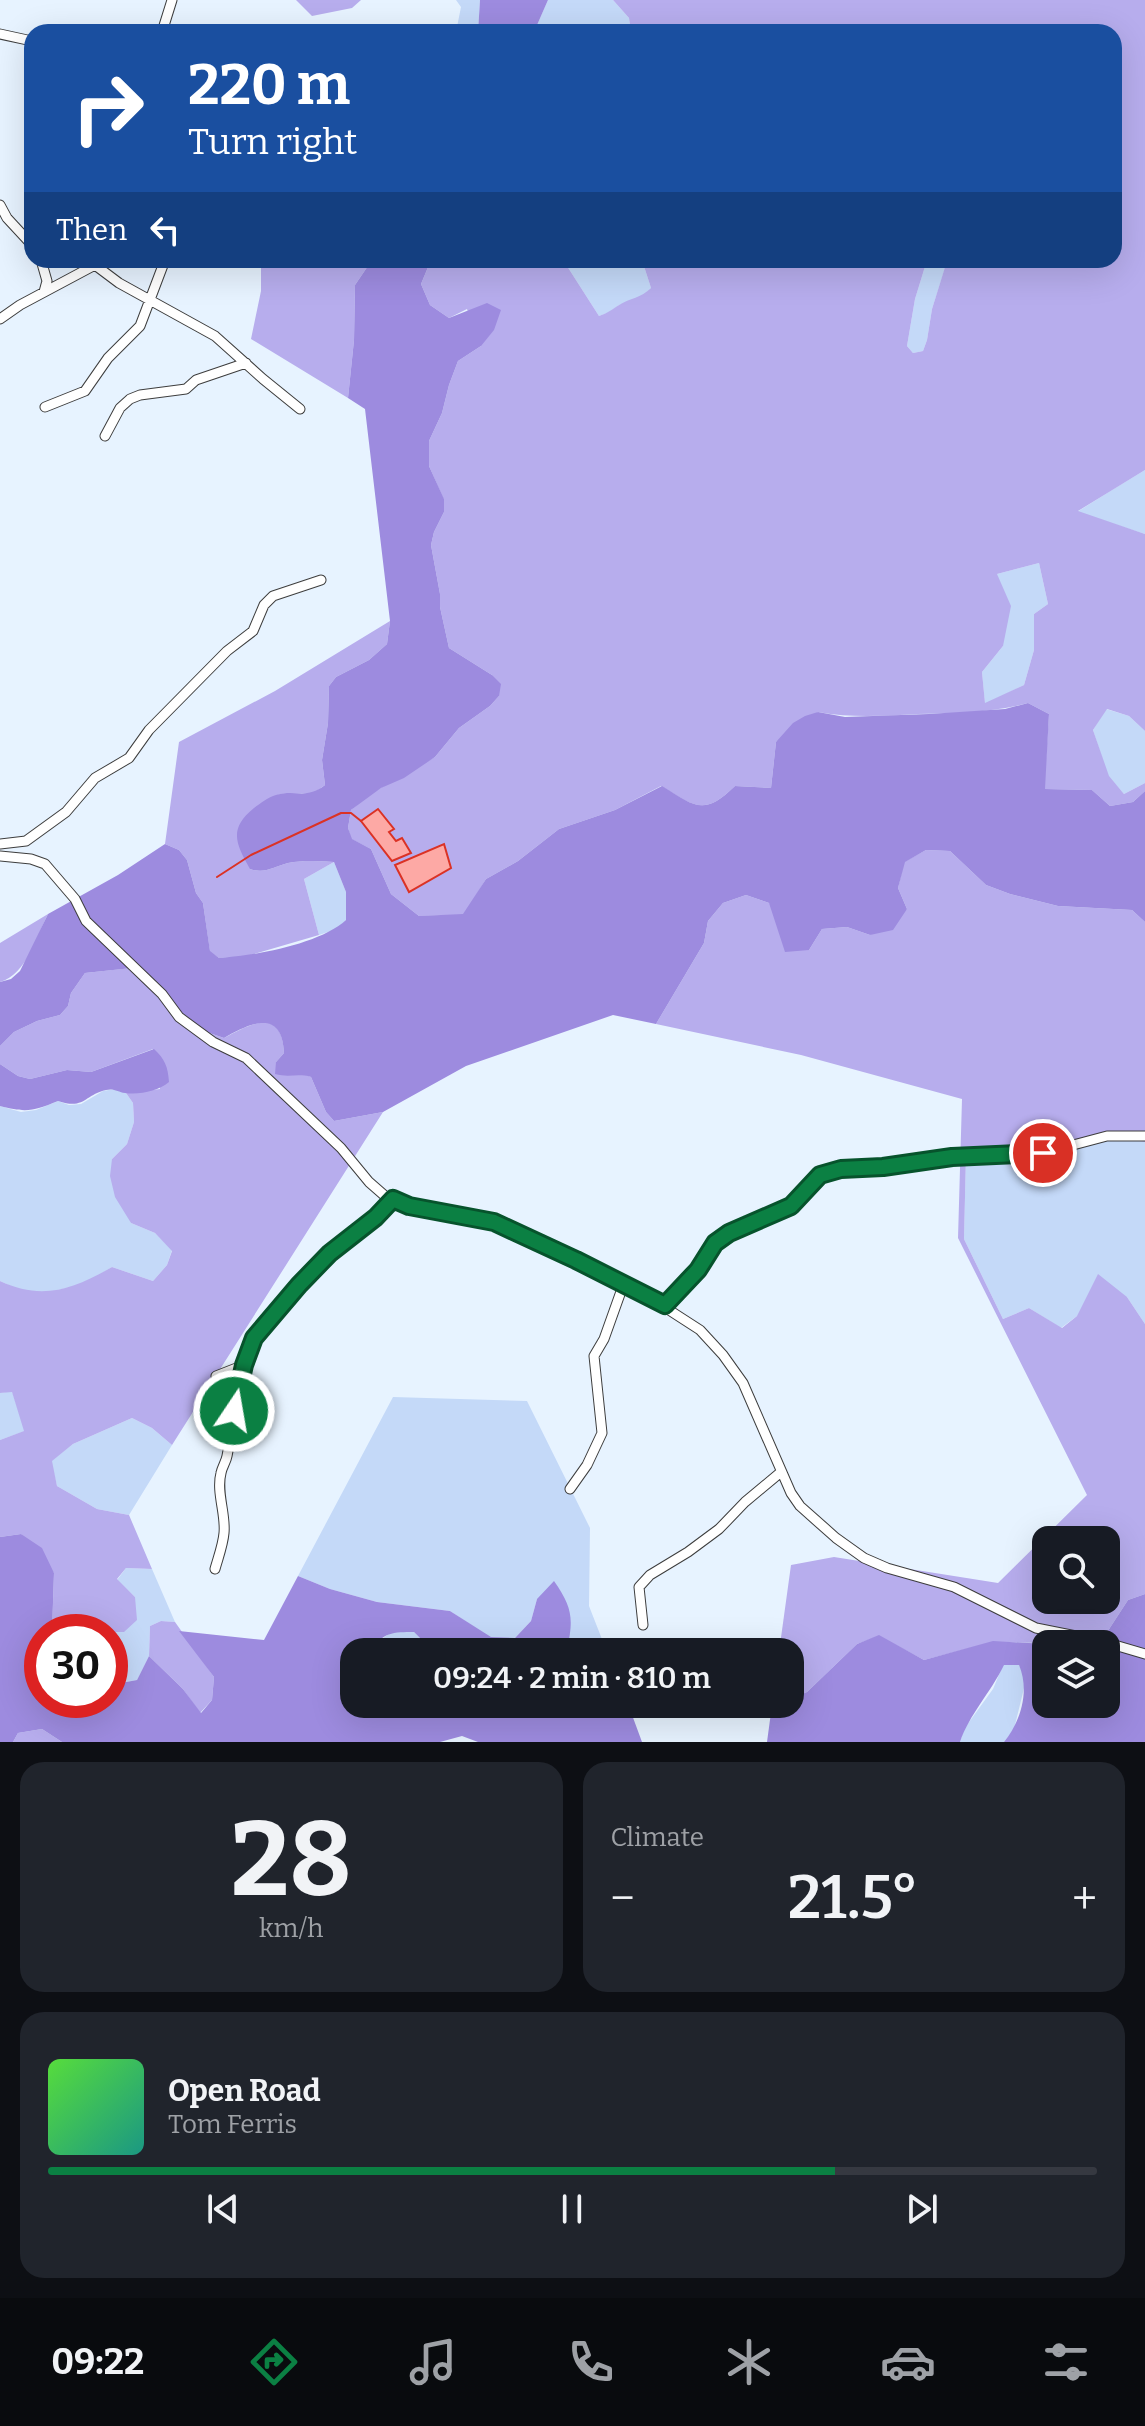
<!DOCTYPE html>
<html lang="en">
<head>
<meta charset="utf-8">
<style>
  :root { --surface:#171b24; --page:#20242c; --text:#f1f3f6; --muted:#9ea1a6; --line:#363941; --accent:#0b8043 }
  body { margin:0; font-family:Bitter,serif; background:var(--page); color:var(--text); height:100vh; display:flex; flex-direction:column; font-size:30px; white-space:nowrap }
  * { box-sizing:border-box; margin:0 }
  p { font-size:26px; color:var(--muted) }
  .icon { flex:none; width:44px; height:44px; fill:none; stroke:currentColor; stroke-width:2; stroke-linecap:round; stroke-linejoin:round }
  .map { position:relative; height:1742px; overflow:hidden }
  .sheet { display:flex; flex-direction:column; gap:20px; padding:20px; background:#0d0f14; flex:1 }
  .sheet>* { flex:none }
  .top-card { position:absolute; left:24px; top:24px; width:1098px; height:244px; border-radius:24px; box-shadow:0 8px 32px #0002; background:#1a4fa0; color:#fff; overflow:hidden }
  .tools { position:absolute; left:1032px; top:1526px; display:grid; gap:16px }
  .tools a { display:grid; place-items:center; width:88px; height:88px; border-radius:16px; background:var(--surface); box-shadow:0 8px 32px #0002; font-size:40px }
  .speed { position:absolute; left:24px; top:1614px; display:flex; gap:16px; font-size:40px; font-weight:700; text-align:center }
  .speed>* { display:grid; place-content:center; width:104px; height:104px; border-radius:50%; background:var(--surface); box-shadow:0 8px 32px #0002; line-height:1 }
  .speed .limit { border:12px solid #d22; background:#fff; color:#111 }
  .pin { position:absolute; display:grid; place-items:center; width:68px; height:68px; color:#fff; margin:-34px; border:4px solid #fff; border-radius:50%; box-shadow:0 2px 8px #0007 }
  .me { position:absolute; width:88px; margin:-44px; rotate:12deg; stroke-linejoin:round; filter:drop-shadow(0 0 6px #0008) }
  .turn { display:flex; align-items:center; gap:28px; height:168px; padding:0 32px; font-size:36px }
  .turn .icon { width:104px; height:104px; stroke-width:2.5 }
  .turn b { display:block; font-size:56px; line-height:68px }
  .then { display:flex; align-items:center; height:76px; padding:0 32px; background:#0003; gap:16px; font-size:30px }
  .big { font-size:60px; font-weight:600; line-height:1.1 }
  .sheet .widget { flex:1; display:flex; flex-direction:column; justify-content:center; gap:12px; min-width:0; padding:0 28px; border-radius:24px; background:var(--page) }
  .sheet .dial { align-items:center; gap:0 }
  .dial b { font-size:104px; line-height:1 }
  .song { display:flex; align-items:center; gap:24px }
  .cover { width:96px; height:96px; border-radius:12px; background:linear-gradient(135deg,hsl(110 70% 55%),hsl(170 70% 35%)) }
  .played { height:8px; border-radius:4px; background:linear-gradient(90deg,var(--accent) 75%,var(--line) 75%) }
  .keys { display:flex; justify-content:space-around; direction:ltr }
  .heat { display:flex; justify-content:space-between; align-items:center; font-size:44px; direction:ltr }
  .sheet .tiles { flex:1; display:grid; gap:20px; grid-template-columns:1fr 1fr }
  .widget:last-child { grid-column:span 2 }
  .trip { position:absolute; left:340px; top:1638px; width:464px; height:80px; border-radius:24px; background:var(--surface); box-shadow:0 8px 32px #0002; font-weight:600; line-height:80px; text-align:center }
  .menu { display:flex; height:128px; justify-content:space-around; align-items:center; background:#090b0e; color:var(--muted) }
  .menu .icon { width:56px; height:56px }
  .menu .active { color:var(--accent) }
  .menu b { font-size:36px; color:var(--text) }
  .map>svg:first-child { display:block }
  .farmland { fill:#c4d9f8 }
  .green { fill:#b7aded; fill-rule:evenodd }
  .forest { fill:#9d8bdf }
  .water { fill:#fda9a5; stroke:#db3225; stroke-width:2 }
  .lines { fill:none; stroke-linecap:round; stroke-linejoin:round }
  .stream { stroke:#db3225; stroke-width:2 }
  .street-casing { stroke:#3d3d3d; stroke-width:11 }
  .street { stroke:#fff; stroke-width:9 }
  .route-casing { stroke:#07532c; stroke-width:20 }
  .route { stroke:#0b8043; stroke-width:14 }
</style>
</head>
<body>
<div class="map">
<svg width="1145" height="1742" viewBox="0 0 1145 1742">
  <rect width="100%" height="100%" fill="#e7f3ff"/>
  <!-- farmland -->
  <path class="farmland" d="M 456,0 L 480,0 L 478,32 L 456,32 L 461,7 Z
    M 548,0 L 613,0 L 629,18 L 631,32 L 534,32 Z
    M 568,260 L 642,260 L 651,288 L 643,297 L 619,305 L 610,312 L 599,316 L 567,266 Z
    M 927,260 L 950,260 L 946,265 L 932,309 L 927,340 L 923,351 L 913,353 L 907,346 L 915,299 Z
    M 1145,470 L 1145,534 L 1077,512 L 1112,490 Z
    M 1039,563 L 1048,604 L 1034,614 L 1034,650 L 1024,685 L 985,704 L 982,672 L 1003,646 L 997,574 Z
    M 1106,709 L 1129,716 L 1145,731 L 1145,783 L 1124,794 L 1108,776 L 1093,730 Z
    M 334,862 L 346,892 L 346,920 L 337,929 L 319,935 L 304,879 Z
    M 115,1089 L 126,1093 L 133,1103 L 134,1122 L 127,1144 L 112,1159 L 131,1223 L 155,1233 L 172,1250 L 167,1265 L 153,1281 L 112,1267 L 84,1284 L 45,1293 L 19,1290 L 0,1281 L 0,1106 L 21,1112 L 36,1110 L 58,1101 L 69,1105 L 81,1104 L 103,1091 Z
    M 1102,1135 L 1145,1142 L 1145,1324 L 1127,1297 L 1077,1316 L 1061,1328 L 1029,1308 L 1003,1319 L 964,1239 L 966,1154 Z
    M 12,1391 L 25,1431 L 0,1440 L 0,1393 Z
    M 393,1397 L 527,1401 L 590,1528 L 589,1606 L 607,1652 L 571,1652 L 567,1649 L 537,1599 L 531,1621 L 515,1638 L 491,1638 L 450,1611 L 377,1602 L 330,1589 L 298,1576 Z
    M 132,1418 L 152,1428 L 172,1445 L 129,1515 L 97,1509 L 57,1486 L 51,1461 L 73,1444 Z
    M 126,1568 L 152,1569 L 175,1622 L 161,1621 L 150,1626 L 149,1656 L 137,1680 L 110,1685 L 110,1632 L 92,1632 L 135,1597 L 117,1580 Z
    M 391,1632 L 414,1632 L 434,1652 L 371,1652 L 372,1647 Z
    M 1003,1665 L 1019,1665 L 1026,1680 L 1014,1729 L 1004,1742 L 960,1742 L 964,1729 L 993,1689 Z"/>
  <!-- green -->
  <path class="green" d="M 296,0 L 361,0 L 352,8 L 312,16 Z
    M 613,0 L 1145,0 L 1145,470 L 1078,511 L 1145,534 L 1145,731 L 1129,716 L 1107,709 L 1093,730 L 1109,776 L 1124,794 L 1145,783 L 1145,791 L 1133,802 L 1110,806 L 1092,790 L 1044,789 L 1049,714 L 1028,703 C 992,713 954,713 917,714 C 883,716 851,718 818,712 L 776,742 L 771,788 L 735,786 C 703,817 695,806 661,786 L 615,810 L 559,829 L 518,861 L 486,879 L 464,915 L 419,916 L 391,894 L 371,849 L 351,839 L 348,828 L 351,810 L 370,794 L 435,757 L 459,728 L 490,706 L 499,696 L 492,675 L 449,648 L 440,607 L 440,594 L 431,545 L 434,532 L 444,512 L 444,500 L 429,466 L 427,453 L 429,441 L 442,413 L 449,385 L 458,361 L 481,346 L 467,309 L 449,318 L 430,305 L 421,284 L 431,260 L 568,260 L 567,266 L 599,316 C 608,313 611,310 619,305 C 630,298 641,298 651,288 L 642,260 L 927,260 L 915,299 L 907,346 L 913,353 L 923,351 L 927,340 L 932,309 L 946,264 L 950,260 L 1114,260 L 1114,32 L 631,32 L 629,18 ZM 1039,563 L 1048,604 L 1034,614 L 1034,650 L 1024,685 L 985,703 L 982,672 L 1003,646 L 1011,606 L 997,574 ZM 444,844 L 451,867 L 395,866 L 395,865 Z
    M 261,260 L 372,260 L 355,285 L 354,340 L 348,398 L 251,339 L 261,291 Z
    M 390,621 L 387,644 L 369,660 L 336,677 L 329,686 L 328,723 L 322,760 L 325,785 L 314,793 L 279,794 L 250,869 C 265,874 273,867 288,863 C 304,860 319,861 334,862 L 304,879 L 319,935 L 244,957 L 219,958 L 210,952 L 203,903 L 196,893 L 187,860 L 179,850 L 165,844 L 179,742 L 275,691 Z
    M 926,850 L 950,851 L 986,885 L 1010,894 L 1058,906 L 1132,910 L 1145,922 L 1145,1142 L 1102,1135 L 1023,1164 L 966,1155 L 964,1239 L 1003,1319 L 1029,1308 L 1062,1328 L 1077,1316 L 1098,1274 L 1127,1297 L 1145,1324 L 1145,1594 L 1128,1600 L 1102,1640 L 1095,1644 L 993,1642 L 924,1660 L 879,1636 L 857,1644 L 807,1692 L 790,1699 L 790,1652 L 779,1652 L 791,1565 L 834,1557 L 998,1583 L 1087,1495 L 958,1238 L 962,1099 L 801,1055 L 656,1024 L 704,943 L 708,921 L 723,903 L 746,895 L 769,903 L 809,950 L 822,929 L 847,927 L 870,935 L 907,909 L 898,888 L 904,862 ZM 1046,1540 L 1106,1540 L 1106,1600 L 1046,1600 Z
    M 48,914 C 36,937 27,974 0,982 L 0,943 Z
    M 131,968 L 198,1029 L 224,1038 C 250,1024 282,1006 284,1053 L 276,1062 L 311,1077 L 326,1112 L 334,1121 L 383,1112 L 172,1445 L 152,1428 L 132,1418 L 73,1444 L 52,1461 L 57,1486 L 97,1509 L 129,1515 L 152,1569 L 126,1568 L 117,1579 L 135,1597 L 137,1620 L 124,1632 L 52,1632 L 54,1573 L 21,1534 L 0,1537 L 0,1440 L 24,1431 L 12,1392 L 0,1393 L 0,1281 C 42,1301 74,1289 112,1267 L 153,1281 L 167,1265 L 172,1251 L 155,1233 L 131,1223 L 115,1197 L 110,1176 L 112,1159 L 127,1144 L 134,1122 L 133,1103 L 126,1093 L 160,1089 L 153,1049 L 91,1072 L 67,1070 L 30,1079 L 18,1076 L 0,1064 L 0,1046 L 14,1032 L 37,1021 L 60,1015 L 68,1006 L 71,993 L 85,973 Z
    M 161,1621 L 175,1622 L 214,1677 L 212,1700 L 200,1713 L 183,1689 L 149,1656 L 150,1626 Z
    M 42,1729 L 62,1742 L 13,1742 L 18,1733 Z"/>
  <!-- forest -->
  <path class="forest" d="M 480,0 L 548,0 L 534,32 L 478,32 Z
    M 372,260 L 431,260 L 421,284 L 430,305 L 449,318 L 487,303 L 501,310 L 494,330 L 481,346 L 458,361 L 449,385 L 442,413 L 429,441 L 429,466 L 444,499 L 444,512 L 434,532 L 431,545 L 440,594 L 440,607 L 449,648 L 492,675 L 501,684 L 499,696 L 490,706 L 459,728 L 435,757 L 404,778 L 381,788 L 351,810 L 348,828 L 352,839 L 371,849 L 391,894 L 419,916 L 463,914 L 486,879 L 518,861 L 559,829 L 615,810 L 662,786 C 695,806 703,817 735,786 L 771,788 L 776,742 L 793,723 L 805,716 L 818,712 L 845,717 L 929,714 L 1005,709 L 1028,703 L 1049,714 L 1045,789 L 1092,790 L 1110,806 L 1133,802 L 1145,791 L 1145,922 L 1132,910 L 1058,906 L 1010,894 L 986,885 L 950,851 L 926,850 L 905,862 L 898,888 L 907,909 L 893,930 L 870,935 L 847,927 L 822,929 L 809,950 L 785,952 L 769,903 L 746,895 L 723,903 L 708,921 L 704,943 L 656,1024 L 613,1015 L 466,1066 L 383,1112 L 334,1121 L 326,1112 L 311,1077 C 298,1073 289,1078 275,1074 L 276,1062 L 284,1053 C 282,1007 249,1024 224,1038 L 198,1029 L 132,968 L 85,973 L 71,993 L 68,1006 L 60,1015 L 37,1021 L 14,1032 L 0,1046 L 0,982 L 11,979 L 20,971 L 48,914 L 118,875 L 165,844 L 179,850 L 187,860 L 196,893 L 203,903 L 210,951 L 219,958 C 254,956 320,944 346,920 L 346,892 L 334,862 C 319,861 304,860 288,863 C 273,867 265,874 250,869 C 236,844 228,829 254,808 C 261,803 268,797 276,795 C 296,789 306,800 325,785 L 322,760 L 328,723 L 329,686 L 336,677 L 369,660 L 387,644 L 390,621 L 365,409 L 348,398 L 354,340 L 355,285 Z
    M 154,1049 C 165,1059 168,1067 169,1082 C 158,1091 140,1095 125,1093 C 118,1092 114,1088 106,1090 C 84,1095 85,1110 58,1101 C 34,1111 26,1113 0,1106 L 0,1064 L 18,1076 L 30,1079 L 67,1070 L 91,1072 Z
    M 21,1534 L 42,1548 L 54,1573 L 52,1632 L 42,1632 L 42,1700 L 110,1700 L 110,1685 L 137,1680 L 149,1656 L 183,1689 L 201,1713 L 212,1700 L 214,1677 L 179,1631 L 264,1640 L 298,1576 L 330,1589 L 377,1602 L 450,1611 L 491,1637 L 515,1638 L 531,1621 L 537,1599 L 554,1581 C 572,1607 574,1618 567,1649 L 571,1652 L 434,1652 L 414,1632 C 394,1632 381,1632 371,1652 L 354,1652 L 354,1704 L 628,1704 L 642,1742 L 478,1742 L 462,1736 L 440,1742 L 62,1742 L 42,1729 L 18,1733 L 13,1742 L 0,1742 L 0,1537 Z
    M 1145,1594 L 1145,1742 L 1004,1742 C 1021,1721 1030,1691 1019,1665 L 1004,1665 C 991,1692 969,1715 960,1742 L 767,1742 L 772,1705 L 790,1704 L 790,1699 L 807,1692 L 857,1644 L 879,1635 L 924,1660 L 993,1641 L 1046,1644 L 1046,1704 L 1106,1704 L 1106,1644 L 1102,1640 L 1128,1600 Z"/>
  <!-- water -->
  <path class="water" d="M 378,809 L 394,829 L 389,832 L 396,841 L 402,838 L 411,853 L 392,861 L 361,821 Z
    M 444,844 L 451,868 L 409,892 L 395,865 Z"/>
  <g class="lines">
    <!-- stream -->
    <path class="stream" d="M 217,877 L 251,855 L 341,813 L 351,813 L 361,821"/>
    <defs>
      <path id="street" d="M 162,32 L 172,0
        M 0,34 L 32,41
        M 0,205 L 7,218 L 32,245
        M 41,260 L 47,281 L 44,292
        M 95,265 L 119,283 L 215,336 L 263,379 L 300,409
        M 0,319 L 20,305 L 95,265 L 99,260
        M 45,407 L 85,391 L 108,358 L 140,326 L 165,260
        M 105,436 L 120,408 L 130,399 L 140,395 L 186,389 L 196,380 L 246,363
        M 0,844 L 26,841 L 66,812 L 95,778 L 129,758 L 149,730 L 227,651 L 253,631 L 264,605 L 273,596 L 321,580
        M 0,856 L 31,859 L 45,864 L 75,899 L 86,921 L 162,994 L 179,1017 L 213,1042 L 246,1058 L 341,1148 L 369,1182 L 385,1196 L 409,1206 L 494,1222 L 515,1230 L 635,1288 L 700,1330 L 723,1355 L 743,1383 L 791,1493 L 800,1506 L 836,1538 L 864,1558 L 887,1568 L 954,1587 L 1036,1628 L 1101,1641 L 1145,1654
        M 665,1305 L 698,1270 L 715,1243 L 729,1233 L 791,1206 L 820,1175 L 841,1169 L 883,1167 L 952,1157 L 1043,1153 L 1107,1136 L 1145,1136
        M 216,1376 L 244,1365
        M 570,1489 L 587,1465 L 602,1433 L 594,1356 L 604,1339 L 624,1283
        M 215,1569 C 218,1558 223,1545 224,1533 C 226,1514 216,1492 221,1473 C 222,1467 226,1462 227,1456 C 235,1418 234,1371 255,1337 C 289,1281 348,1245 393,1199
        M 643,1625 L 639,1587 L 650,1575 L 688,1552 L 719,1529 L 745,1502 L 781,1472"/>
    </defs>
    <!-- street casing -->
    <use href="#street" class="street-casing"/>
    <!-- street -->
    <use href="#street" class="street"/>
  </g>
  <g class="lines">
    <defs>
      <path id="route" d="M 234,1411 L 244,1365 L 254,1338 L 299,1285 L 330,1253 L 376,1217 L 393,1199 L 409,1206 L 494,1222 L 576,1260 L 665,1305 L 698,1270 L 715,1243 L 729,1233 L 791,1206 L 820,1175 L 841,1169 L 883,1167 L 952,1157 L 1043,1153"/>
    </defs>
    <!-- route casing -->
    <use href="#route" class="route-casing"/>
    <!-- route -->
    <use href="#route" class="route"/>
  </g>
</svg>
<div class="tools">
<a><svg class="icon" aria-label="search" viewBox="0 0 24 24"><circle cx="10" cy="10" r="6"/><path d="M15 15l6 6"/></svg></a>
<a><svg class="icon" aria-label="layers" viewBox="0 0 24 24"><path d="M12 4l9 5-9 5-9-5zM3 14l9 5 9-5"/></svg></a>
</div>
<div class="speed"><div class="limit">30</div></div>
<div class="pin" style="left:1043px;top:1153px;background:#d93025"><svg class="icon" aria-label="arrive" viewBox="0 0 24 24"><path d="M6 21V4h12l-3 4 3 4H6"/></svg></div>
<svg class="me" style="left:234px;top:1411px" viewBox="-20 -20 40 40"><circle r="17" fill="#0b8043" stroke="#fff" stroke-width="3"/><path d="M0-11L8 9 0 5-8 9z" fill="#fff"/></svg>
<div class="trip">09:24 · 2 min · 810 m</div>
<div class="top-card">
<div class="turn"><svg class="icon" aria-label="right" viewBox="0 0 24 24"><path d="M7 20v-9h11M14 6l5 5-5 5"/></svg><div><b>220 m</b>Turn right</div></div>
<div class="then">Then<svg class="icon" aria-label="left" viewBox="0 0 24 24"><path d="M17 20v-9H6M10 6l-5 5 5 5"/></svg></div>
</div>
</div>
<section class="sheet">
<div class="tiles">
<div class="widget dial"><b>28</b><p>km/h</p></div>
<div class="widget"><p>Climate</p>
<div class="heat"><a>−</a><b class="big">21.5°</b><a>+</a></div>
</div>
<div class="widget">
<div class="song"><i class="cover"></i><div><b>Open Road</b><p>Tom Ferris</p></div></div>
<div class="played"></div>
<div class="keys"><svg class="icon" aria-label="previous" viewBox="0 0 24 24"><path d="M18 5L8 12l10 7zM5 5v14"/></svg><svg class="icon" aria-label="pause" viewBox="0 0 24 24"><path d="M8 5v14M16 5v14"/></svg><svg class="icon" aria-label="next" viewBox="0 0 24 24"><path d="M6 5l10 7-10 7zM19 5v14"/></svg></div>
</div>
</div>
</section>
<nav class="menu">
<b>09:22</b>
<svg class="icon active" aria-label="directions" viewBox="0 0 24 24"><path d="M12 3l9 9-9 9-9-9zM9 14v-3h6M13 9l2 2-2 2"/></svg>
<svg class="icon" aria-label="music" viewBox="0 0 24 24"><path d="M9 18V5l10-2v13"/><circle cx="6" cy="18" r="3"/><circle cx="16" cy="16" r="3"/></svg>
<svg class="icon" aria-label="phone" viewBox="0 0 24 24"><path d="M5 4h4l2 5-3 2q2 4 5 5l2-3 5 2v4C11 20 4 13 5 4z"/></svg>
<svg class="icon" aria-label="climate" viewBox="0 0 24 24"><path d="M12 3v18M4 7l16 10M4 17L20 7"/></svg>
<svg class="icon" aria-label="car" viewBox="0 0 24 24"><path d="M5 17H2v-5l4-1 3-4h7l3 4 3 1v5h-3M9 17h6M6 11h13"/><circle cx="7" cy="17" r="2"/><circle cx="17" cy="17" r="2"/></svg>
<svg class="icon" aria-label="filters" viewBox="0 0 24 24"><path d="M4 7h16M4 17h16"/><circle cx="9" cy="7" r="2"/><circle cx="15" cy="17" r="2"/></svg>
</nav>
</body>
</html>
